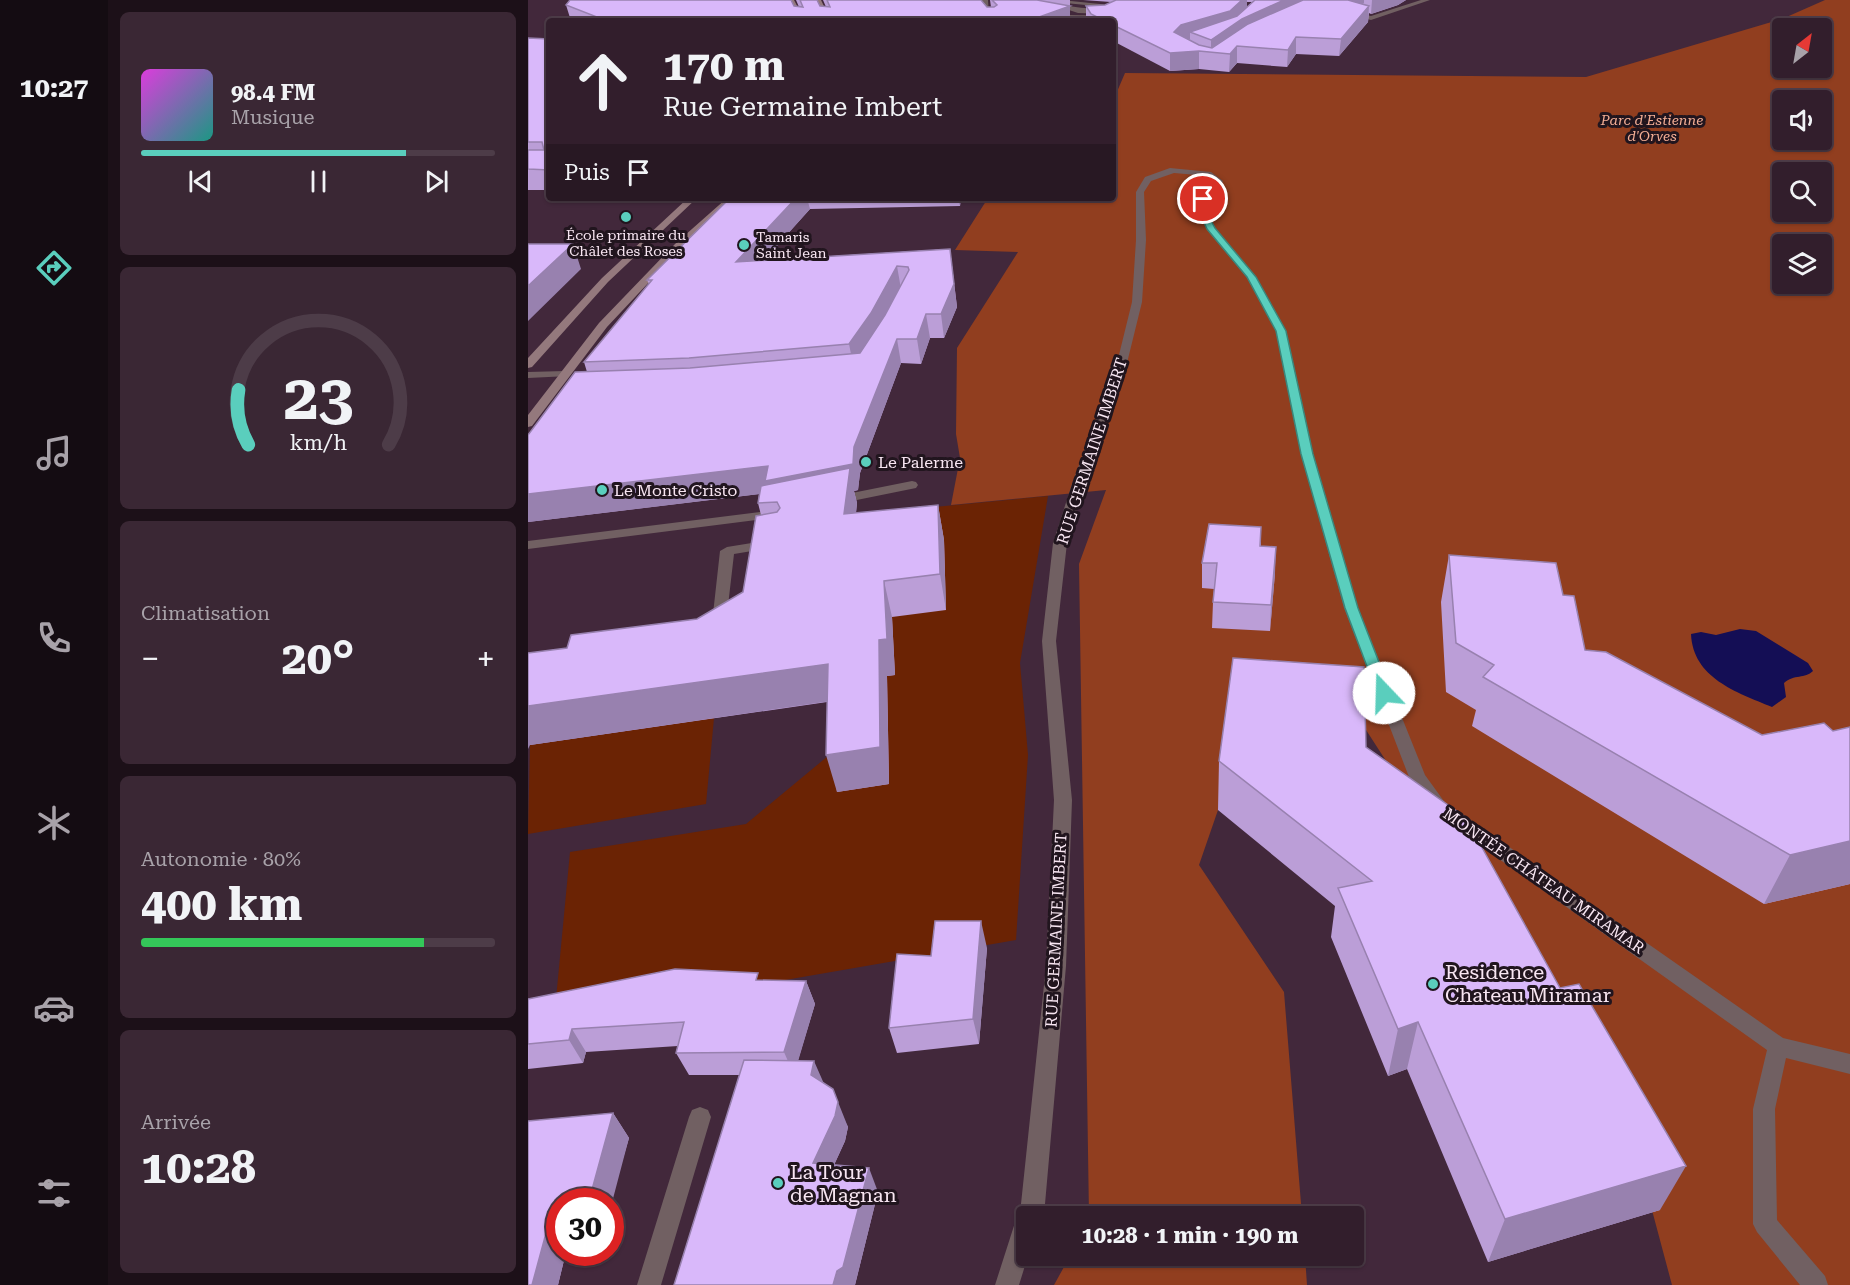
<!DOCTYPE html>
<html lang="fr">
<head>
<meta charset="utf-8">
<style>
  :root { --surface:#321e2c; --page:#3a2734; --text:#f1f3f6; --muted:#a8a2a9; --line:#4d3c48; --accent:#5acebd }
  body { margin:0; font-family:"Roboto Serif",serif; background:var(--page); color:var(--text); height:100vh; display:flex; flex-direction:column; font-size:22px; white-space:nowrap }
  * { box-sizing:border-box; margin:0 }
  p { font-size:20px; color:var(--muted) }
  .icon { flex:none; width:33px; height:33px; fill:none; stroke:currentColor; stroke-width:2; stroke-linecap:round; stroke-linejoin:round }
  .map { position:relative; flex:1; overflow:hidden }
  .panel { display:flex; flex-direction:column; gap:12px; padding:12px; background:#1c1018; width:420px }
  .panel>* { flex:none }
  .banner { position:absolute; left:18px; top:18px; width:570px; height:183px; border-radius:6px; box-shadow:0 2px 4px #0004,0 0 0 2px var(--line); background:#321e2c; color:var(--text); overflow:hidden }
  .needle { width:39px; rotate:31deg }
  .fabs { position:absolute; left:1244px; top:18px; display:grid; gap:12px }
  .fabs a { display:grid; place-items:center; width:60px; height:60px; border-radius:6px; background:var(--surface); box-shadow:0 2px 4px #0004,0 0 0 2px var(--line); font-size:30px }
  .speed { position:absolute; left:18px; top:1188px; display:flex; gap:12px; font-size:30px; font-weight:700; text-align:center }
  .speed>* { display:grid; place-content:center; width:78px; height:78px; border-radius:50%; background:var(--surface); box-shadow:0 2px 4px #0004,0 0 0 2px var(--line); line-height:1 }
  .speed .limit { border:9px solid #d22; background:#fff; color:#111 }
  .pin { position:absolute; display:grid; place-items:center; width:51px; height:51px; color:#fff; margin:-26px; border:3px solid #fff; border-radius:50%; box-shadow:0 2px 6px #0007 }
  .me { position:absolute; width:66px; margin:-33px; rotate:339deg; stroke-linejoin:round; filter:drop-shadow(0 0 4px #0008) }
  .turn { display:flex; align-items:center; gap:21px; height:126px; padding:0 18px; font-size:27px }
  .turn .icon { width:78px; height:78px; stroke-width:2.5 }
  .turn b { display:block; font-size:42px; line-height:51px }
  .then { display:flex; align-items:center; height:57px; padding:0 18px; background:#0003; gap:12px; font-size:22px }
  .big { font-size:45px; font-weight:700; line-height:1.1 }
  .panel .widget { flex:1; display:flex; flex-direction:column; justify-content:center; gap:9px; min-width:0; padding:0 21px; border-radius:9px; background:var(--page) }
  .panel .dial { align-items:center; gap:0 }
  .dial svg { height:156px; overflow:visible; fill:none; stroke:var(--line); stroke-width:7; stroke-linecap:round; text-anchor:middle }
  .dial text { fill:var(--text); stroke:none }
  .song { display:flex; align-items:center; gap:18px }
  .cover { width:72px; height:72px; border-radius:9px; background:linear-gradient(135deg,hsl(300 70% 55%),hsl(170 70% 35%)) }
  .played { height:6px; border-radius:3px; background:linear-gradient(90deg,var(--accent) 75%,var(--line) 75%) }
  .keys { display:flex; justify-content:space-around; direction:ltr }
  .heat { display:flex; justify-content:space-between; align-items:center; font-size:33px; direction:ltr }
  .charge { height:9px; border-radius:4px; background:linear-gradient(90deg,#34c759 80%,var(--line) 0) }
  .trip { position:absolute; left:488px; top:1206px; width:348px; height:60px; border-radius:6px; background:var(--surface); box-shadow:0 2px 4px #0004,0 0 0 2px var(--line); font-weight:700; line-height:60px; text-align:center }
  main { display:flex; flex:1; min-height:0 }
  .tabs { display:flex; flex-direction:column; width:108px; justify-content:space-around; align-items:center; background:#140c12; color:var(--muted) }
  .tabs .icon { width:42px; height:42px }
  .tabs .active { color:var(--accent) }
  .tabs b { font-size:27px; color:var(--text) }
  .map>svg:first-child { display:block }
  .green { fill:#6b2304 }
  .forest { fill:#913e1f; fill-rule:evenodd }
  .water { fill:#140e55 }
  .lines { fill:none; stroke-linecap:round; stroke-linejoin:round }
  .lane { fill:#716062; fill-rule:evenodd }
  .street { fill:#716062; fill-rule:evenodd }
  .secondary { fill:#94797d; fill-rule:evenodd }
  .wall { fill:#bb9ed7; fill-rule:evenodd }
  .shaded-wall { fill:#9881af }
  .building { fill:#d9b8fa; stroke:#9881af; stroke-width:1.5 }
  .route { fill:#5acebd; stroke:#3a867b; stroke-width:1.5 }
  .poi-dot { fill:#5acebd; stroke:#21151e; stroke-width:2 }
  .labels { text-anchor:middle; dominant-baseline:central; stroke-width:6; stroke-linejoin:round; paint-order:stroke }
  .far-park-label { font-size:14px; font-style:italic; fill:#f4ae95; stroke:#21151e }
  .far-poi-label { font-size:14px; fill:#f8e6f2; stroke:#21151e }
  .street-label { font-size:16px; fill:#f8e6f2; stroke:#21151e }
  .poi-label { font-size:16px; fill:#f8e6f2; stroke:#21151e; text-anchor:start }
  .near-poi-label { font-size:20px; fill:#f8e6f2; stroke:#21151e; text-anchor:start }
</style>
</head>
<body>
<main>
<nav class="tabs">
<b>10:27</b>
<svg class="icon active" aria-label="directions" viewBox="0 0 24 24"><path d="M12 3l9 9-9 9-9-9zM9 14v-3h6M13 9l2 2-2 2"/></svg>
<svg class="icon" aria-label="music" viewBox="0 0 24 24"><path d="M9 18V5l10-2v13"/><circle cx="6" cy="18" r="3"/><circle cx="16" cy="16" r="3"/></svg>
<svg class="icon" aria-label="phone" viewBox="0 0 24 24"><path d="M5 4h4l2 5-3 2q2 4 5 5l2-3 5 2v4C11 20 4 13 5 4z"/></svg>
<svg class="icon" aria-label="climate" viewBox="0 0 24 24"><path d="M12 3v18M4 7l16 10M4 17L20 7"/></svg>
<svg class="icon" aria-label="car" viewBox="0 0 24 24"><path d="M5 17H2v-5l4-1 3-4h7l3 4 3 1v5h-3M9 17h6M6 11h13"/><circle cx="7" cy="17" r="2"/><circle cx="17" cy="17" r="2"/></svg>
<svg class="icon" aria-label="filters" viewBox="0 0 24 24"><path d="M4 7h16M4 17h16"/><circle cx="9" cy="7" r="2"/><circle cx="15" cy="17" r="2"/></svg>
</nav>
<section class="panel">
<div class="widget">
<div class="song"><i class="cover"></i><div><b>98.4 FM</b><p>Musique</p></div></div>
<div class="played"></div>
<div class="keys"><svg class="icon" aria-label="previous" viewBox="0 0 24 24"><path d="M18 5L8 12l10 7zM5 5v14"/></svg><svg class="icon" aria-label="pause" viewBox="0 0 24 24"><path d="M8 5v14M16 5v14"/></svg><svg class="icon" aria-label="next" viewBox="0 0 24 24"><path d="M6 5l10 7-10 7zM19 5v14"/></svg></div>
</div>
<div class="widget dial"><svg viewBox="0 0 100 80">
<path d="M14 69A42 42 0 1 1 86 69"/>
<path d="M14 69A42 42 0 0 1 9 41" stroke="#5acebd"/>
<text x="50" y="56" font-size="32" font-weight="700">23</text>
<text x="50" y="72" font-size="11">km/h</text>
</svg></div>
<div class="widget"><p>Climatisation</p>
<div class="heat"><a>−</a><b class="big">20°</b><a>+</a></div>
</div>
<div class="widget"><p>Autonomie · 80%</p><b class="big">400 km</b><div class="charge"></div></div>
<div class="widget"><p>Arrivée</p><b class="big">10:28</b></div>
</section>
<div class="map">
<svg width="1322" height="1285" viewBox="0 0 1322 1285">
  <rect width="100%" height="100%" fill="#42283b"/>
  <!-- green -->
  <path class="green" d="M 520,496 L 492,663 L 500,755 L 488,940 L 26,1020 L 42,852 L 218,824 L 347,717 L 305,665 L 396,508 Z
    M 186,718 L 178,804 L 0,834 L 2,745 Z"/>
  <!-- forest -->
  <path class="forest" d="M 1297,0 L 1322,0 L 1322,1285 L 1144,1285 L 1117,1184 L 926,866 L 829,716 L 704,707 L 690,810 L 671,865 L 756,992 L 774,1216 L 561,1216 L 551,564 L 578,490 L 423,505 L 432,458 L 428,434 L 429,348 L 490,252 L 427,250 L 460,198 L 585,198 L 585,101 L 597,73 L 1058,77 L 1254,19 ZM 1254,28 L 1293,28 L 1293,68 L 1254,68 ZM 1254,100 L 1293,100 L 1293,140 L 1254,140 ZM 1254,172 L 1293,172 L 1293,212 L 1254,212 ZM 1254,244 L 1293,244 L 1293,284 L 1254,284 Z
    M 542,1256 L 777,1256 L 779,1285 L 526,1285 Z"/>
  <!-- water -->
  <path class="water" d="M 1212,629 L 1228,631 L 1280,663 L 1285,671 C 1277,679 1266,674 1256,683 L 1258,697 L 1244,707 C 1208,692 1165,678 1163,634 L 1173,632 L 1188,635 Z"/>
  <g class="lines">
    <!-- lane -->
    <path class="lane" d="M 37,371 L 43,374 L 41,376 L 0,378 L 0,372 Z
      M 384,481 L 388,482 L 390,485 L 388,488 L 309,504 L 303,500 L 309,496 Z
      M 247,510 L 254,514 L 252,517 L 0,549 L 0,541 Z
      M 243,540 L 248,541 L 250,544 L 248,547 L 206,554 L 198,623 L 196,626 L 186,626 L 184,623 L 192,551 L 199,547 Z"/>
    <!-- street -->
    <path class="street" d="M 454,0 L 460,0 L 461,14 L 468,21 L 462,21 L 455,14 Z
      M 481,0 C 490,0 498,8 507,11 C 530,16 556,16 579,14 L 550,13 L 532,7 L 533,0 L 592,6 L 589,8 L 537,3 L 537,5 C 550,9 581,8 587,15 C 564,26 499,19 481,0 Z
      M 848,0 L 856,0 L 828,13 L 843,16 L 893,0 L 902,0 L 843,20 L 819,14 Z
      M 642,168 L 683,172 L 695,181 C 691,193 681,197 677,209 L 687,228 L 728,277 L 758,331 L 785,454 L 830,608 L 897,775 L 918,804 L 915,809 L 909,811 L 903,809 L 881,777 L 816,608 L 773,454 L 748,331 L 719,278 L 680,231 L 669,209 C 672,197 682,193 687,182 L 681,176 L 646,173 L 623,181 L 616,192 L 618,240 L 614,302 L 599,363 L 556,484 L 539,543 L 528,641 L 544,800 L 538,966 L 517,1204 L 512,1216 L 498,1216 L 498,1256 L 500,1256 L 491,1285 L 467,1285 L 493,1204 L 518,966 L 526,800 L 514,641 L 525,543 L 544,484 L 589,363 L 604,302 L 608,240 L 608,192 L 617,177 Z
      M 928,812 L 934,814 L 1255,1038 L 1322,1054 L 1322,1074 L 1258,1058 L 1247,1109 L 1249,1220 L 1297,1276 L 1300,1285 L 1272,1285 L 1229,1232 L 1225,1224 L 1225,1109 L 1239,1050 L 922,824 L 919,819 L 922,814 Z
      M 172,1107 L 180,1110 L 183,1117 L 133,1285 L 109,1285 L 161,1117 L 164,1110 Z"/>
    <!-- secondary -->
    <path class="secondary" d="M 260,0 L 266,0 L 277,21 L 271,21 Z
      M 287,0 L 293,0 L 303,21 L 297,21 Z
      M 160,198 L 169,198 L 80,282 L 4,367 L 0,368 L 0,358 L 74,278 Z
      M 199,198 L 208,198 L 153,248 L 79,327 L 4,426 L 0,427 L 0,415 L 71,323 L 147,244 Z"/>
  </g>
  <!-- wall -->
  <path class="wall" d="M 268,0 L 289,0 L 292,6 L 298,7 L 295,0 L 453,0 L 459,7 L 463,7 L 462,0 L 542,0 L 542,21 L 43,21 L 38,5 L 271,7 Z
    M 555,0 L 878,0 L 870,5 L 843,14 L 841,13 L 840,22 L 811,56 L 768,54 L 759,67 L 709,63 L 701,72 L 671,69 L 642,71 L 585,41 L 585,21 L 558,21 L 558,6 L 577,5 L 583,2 ZM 719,2 L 724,2 L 719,7 Z
    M 0,38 L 21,39 L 21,190 L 0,190 Z
    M 202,198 L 433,198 L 432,206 L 282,209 L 236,260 L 422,249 L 429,307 L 416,338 L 402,338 L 393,364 L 373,363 L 332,473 L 330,490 L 326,491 L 329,503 L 328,513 L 410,505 L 416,540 L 418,610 L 364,617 L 367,675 L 359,676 L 361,784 L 309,792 L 299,702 L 2,745 L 39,648 L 169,619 L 215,592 L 233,515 L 230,503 L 231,494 L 0,522 L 0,435 L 59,372 L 56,362 L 121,284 L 119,280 Z
    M 733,527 L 733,546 L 747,573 L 742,631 L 684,628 L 685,602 L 686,589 L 674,588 L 674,563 Z
    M 921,555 L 1035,595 L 1057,650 L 1234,735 L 1305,731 L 1322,727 L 1322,884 L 1236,904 L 944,726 L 948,710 L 918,692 L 913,602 Z
    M 838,747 L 1132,1210 L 960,1262 L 879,1069 L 860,1076 L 803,937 L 807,906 L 690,810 L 691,761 Z
    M 459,948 L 451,1044 L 369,1053 L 361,1028 L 403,956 Z
    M 232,980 L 278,981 L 287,1004 L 270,1060 L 296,1083 L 320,1127 L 317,1141 L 306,1165 L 350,1192 L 327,1285 L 212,1075 L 161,1075 L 148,1053 L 150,1046 L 58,1052 L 55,1063 L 0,1069 L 0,999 Z
    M 85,1113 L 101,1138 L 82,1202 L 32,1202 L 32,1252 L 38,1252 L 30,1285 L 0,1285 L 0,1121 Z"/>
  <!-- shaded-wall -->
  <path class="shaded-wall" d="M 714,0 L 719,0 L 719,11 L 714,19 L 756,0 L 790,0 L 683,52 L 683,40 L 662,32 L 662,39 L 653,42 L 646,32 L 653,25 Z
    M 819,0 L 836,0 L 836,3 L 818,12 Z
    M 844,0 L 878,0 L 870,5 L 843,14 Z
    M 542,6 L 542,21 L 500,21 Z
    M 841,6 L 840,22 L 811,56 L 813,39 Z
    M 768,37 L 768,54 L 759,67 L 760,50 Z
    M 709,46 L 709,63 L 701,72 L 702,54 Z
    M 671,51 L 671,69 L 642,71 L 642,53 Z
    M 268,198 L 279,198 L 282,209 L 214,285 L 208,262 Z
    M 430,198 L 433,198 L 432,206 Z
    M 45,244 L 53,269 L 0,321 L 0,286 Z
    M 422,249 L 429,307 L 416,338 L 413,314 Z
    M 369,266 L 373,289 L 326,369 L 321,344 Z
    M 398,314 L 402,338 L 393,364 L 389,339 Z
    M 369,339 L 373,363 L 332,473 L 330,490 L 326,491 L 329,503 L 324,549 L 249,502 L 241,493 L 0,522 L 0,494 L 326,447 Z
    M 410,505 L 416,540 L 418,610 L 412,574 Z
    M 748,547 L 747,573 L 742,631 L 743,605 Z
    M 356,581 L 364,617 L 367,675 L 359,676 L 361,784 L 309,792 L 298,755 L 351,640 Z
    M 300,664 L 310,700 L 2,745 L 0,749 L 0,706 Z
    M 1322,841 L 1322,884 L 1236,904 L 1262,855 Z
    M 453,921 L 459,948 L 451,1044 L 445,1019 Z
    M 278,981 L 287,1004 L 266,1075 L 256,1052 Z
    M 890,1022 L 879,1069 L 860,1076 L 870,1029 Z
    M 44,1029 L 58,1052 L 55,1063 L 41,1040 Z
    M 286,1061 L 297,1086 L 283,1075 Z
    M 310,1102 L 320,1127 L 317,1141 L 296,1187 L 285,1163 Z
    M 85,1113 L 101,1138 L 82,1210 L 82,1202 L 66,1202 L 62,1197 Z
    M 1158,1166 L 1132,1210 L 960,1262 L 977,1219 Z
    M 341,1168 L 350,1192 L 327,1285 L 305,1285 Z
    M 27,1200 L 32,1205 L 32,1252 L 38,1252 L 30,1285 L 4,1285 Z"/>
  <!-- building -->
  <path class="building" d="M 42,0 L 263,0 L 266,6 L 275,7 L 272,0 L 289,0 L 292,6 L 302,7 L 299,0 L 453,0 L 459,7 L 466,7 L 469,5 L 464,0 L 509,0 L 542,6 L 500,21 L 79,21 L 38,5 Z
    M 588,0 L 714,0 L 702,11 L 653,25 L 646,32 L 671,45 L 684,48 L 720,24 L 775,0 L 820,0 L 841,6 L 813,39 L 768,37 L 760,50 L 709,46 L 702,54 L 671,51 L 642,53 L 585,25 L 585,21 L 577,21 L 563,14 L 558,6 L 577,5 Z
    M 727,0 L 756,0 L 714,19 L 683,40 L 662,32 L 709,16 Z
    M 0,38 L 21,39 L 21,170 L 0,169 L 0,150 L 16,150 L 14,142 L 0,142 Z
    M 202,198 L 268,198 L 208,262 L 422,249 L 426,284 L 413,314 L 398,314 L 389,339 L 369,339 L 326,447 L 325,464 L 237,481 L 240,466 L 0,494 L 0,435 L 47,372 L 162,368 L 332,353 L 357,315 L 381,270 L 380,267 L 369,266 L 343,313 L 321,344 L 161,358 L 56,362 L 124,280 L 119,280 Z
    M 0,244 L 45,244 L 0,286 Z
    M 322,468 L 316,514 L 410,505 L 412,574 L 356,581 L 359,639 L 351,640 L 352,747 L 298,755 L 300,664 L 0,706 L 0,653 L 39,648 L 43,635 L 169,619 L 215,592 L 228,516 L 249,512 L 252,508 L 249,502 L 230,503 L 233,486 Z
    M 681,524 L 733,527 L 732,546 L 748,547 L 743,605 L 685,602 L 689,563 L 674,563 Z
    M 921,555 L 1028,563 L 1035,595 L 1046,596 L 1057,650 L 1078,652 L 1234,735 L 1296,723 L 1305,731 L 1322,727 L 1322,841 L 1262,855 L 955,677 L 966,665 L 928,643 Z
    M 705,658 L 836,667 L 838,747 L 937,817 L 1032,988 L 1051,984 L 1158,1166 L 977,1219 L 890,1022 L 870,1029 L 810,888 L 844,881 L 691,761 Z
    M 407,921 L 453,921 L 445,1019 L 361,1028 L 369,954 L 403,956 Z
    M 147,969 L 230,973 L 228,980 L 278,981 L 256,1052 L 148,1053 L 156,1022 L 44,1029 L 41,1040 L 0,1044 L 0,999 Z
    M 216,1060 L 286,1061 L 283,1075 L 305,1089 L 310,1102 L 307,1116 L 285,1163 L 341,1168 L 315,1267 L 309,1271 L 305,1285 L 146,1285 Z
    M 85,1113 L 62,1197 L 27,1200 L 4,1285 L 0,1285 L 0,1121 Z"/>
  <!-- route -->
  <path class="route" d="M 675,196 L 679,199 L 677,209 L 687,228 L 728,277 L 758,331 L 785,454 L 830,608 L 863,693 L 861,696 L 856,697 L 849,693 L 817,608 L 773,454 L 748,331 L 719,277 L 679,229 L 670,209 L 672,199 Z"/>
  <!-- markers -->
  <g class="poi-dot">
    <circle cx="98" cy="217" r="6"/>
    <circle cx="216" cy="245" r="6"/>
    <circle cx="338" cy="462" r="6"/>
    <circle cx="74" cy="490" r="6"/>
    <circle cx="905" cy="984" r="6"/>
    <circle cx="250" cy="1183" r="6"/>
  </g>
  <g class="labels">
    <!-- far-park labels -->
    <g class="far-park-label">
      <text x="1124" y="120">Parc d'Estienne<tspan x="1124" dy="16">d'Orves</tspan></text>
    </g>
    <!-- far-poi labels -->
    <g class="far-poi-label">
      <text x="98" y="235">École primaire du<tspan x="98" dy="16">Châlet des Roses</tspan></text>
      <text x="228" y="237" text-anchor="start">Tamaris<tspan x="228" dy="16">Saint Jean</tspan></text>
    </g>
    <!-- street labels -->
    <g class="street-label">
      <text transform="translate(564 451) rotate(-72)">RUE GERMAINE IMBERT</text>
      <text transform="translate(1016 881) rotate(35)">MONTÉE CHÂTEAU MIRAMAR</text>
      <text transform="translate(528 930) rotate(-87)">RUE GERMAINE IMBERT</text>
    </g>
    <!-- poi labels -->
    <g class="poi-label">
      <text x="350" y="462">Le Palerme</text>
      <text x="86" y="490">Le Monte Cristo</text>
    </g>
    <!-- near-poi labels -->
    <g class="near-poi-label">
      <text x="917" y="972">Residence<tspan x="917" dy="23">Chateau Miramar</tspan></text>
      <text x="262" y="1172">La Tour<tspan x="262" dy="23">de Magnan</tspan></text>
    </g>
  </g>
</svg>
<div class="fabs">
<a><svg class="needle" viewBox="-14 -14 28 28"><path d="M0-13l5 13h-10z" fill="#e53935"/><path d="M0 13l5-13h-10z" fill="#a8a2a9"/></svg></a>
<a><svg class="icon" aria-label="sound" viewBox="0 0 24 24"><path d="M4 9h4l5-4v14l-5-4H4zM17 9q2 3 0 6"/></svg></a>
<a><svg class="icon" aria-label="search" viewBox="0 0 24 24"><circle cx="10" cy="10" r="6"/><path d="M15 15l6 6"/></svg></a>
<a><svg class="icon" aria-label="layers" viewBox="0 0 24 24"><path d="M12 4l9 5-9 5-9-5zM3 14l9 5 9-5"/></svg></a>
</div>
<div class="speed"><div class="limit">30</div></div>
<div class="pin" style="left:675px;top:199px;background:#d93025"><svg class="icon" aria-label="arrive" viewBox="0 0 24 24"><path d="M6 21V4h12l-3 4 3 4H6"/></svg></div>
<svg class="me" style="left:856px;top:693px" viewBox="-20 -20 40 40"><circle r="19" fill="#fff"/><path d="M0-13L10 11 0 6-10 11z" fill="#5acebd"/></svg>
<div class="trip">10:28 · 1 min · 190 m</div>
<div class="banner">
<div class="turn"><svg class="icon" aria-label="ahead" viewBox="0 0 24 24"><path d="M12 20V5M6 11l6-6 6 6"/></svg><div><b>170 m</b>Rue Germaine Imbert</div></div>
<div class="then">Puis<svg class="icon" aria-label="arrive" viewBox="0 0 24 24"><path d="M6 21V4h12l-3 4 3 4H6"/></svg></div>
</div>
</div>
</main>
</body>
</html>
